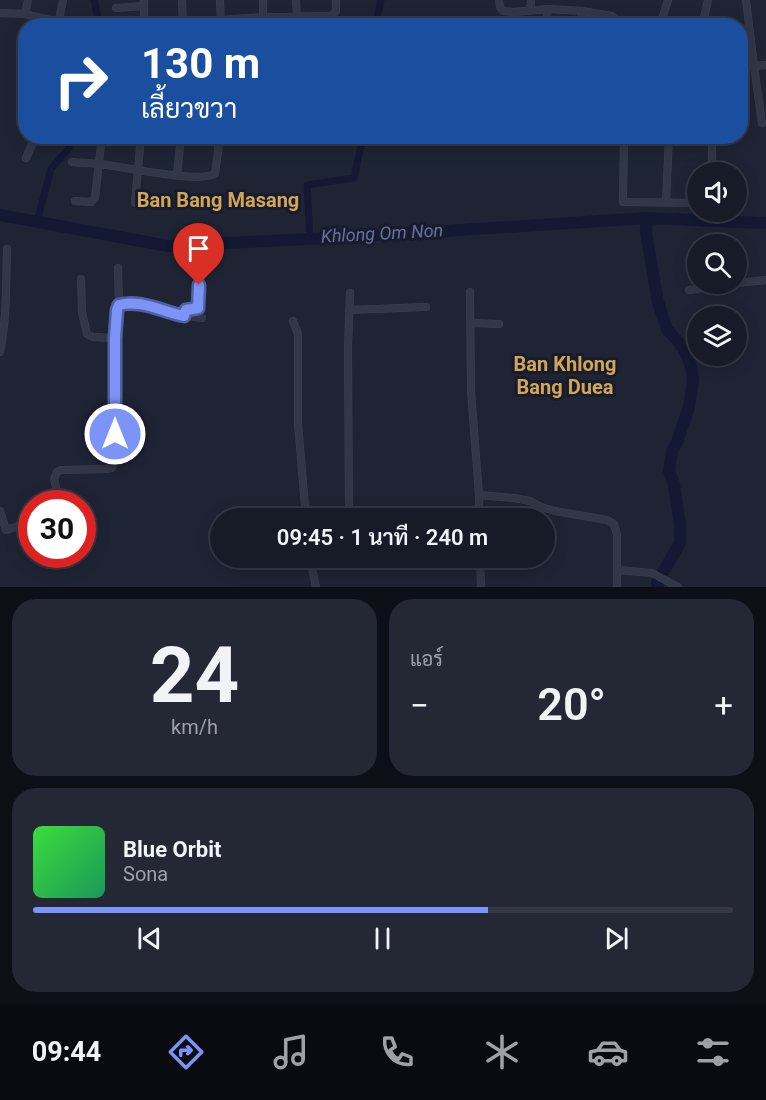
<!DOCTYPE html>
<html lang="th">
<head>
<meta charset="utf-8">
<style>
  :root { --surface:#171b28; --page:#242834; --text:#f1f3f6; --muted:#9ea1a8; --line:#363945; --accent:#7c93f7 }
  body { margin:0; font-family:Roboto,Sarabun,sans-serif; background:var(--page); color:var(--text); height:100vh; display:flex; flex-direction:column; font-size:22px; white-space:nowrap }
  * { box-sizing:border-box; margin:0 }
  p { font-size:20px; color:var(--muted) }
  .icon { flex:none; width:33px; height:33px; fill:none; stroke:currentColor; stroke-width:2; stroke-linecap:round; stroke-linejoin:round }
  .map { position:relative; height:587px; overflow:hidden }
  .sheet { display:flex; flex-direction:column; gap:12px; padding:12px; background:#0d0f16; flex:1 }
  .sheet>* { flex:none }
  .guide { position:absolute; left:18px; top:18px; width:730px; height:126px; border-radius:24px; box-shadow:0 3px 15px #0003,0 0 0 2px var(--line); background:#1a4fa0; color:#fff; overflow:hidden }
  .buttons { position:absolute; left:687px; top:162px; display:grid; gap:12px }
  .buttons a { display:grid; place-items:center; width:60px; height:60px; border-radius:50%; background:var(--surface); box-shadow:0 3px 15px #0003,0 0 0 2px var(--line); font-size:30px }
  .speed { position:absolute; left:18px; top:490px; display:flex; gap:12px; font-size:30px; font-weight:700; text-align:center }
  .speed>* { display:grid; place-content:center; width:78px; height:78px; border-radius:50%; background:var(--surface); box-shadow:0 3px 15px #0003,0 0 0 2px var(--line); line-height:1 }
  .speed .limit { border:9px solid #d22; background:#fff; color:#111 }
  .pin { position:absolute; display:grid; place-items:center; width:51px; height:51px; color:#fff; margin:-62px -26px; border-radius:50% 50% 50% 0; rotate:-45deg; box-shadow:0 0 6px #0007 }
  .pin .icon { rotate:45deg }
  .me { position:absolute; width:66px; margin:-33px; rotate:0deg; stroke-linejoin:round; filter:drop-shadow(0 0 4px #0008) }
  .turn { display:flex; align-items:center; gap:21px; height:126px; padding:0 24px; font-size:27px }
  .turn .icon { width:78px; height:78px; stroke-width:2.5 }
  .turn b { display:block; font-size:42px; line-height:51px }
  .big { font-size:45px; font-weight:600; line-height:1.1 }
  .sheet .tile { flex:1; display:flex; flex-direction:column; justify-content:center; gap:9px; min-width:0; padding:0 21px; border-radius:24px; background:var(--page) }
  .sheet .dial { align-items:center; gap:0 }
  .dial b { font-size:78px; line-height:1 }
  .song { display:flex; align-items:center; gap:18px }
  .cover { width:72px; height:72px; border-radius:9px; background:linear-gradient(135deg,hsl(120 70% 55%),hsl(150 70% 35%)) }
  .played { height:6px; border-radius:3px; background:linear-gradient(90deg,var(--accent) 65%,var(--line) 65%) }
  .keys { display:flex; justify-content:space-around; direction:ltr }
  .heat { display:flex; justify-content:space-between; align-items:center; font-size:33px; direction:ltr }
  .sheet .tiles { flex:1; display:grid; gap:12px; grid-template-columns:1fr 1fr }
  .tile:last-child { grid-column:span 2 }
  .trip { position:absolute; left:210px; top:508px; width:345px; height:60px; border-radius:30px; background:var(--surface); box-shadow:0 3px 15px #0003,0 0 0 2px var(--line); font-weight:600; line-height:60px; text-align:center }
  .menu { display:flex; height:96px; justify-content:space-around; align-items:center; background:#090b10; color:var(--muted) }
  .menu .icon { width:42px; height:42px }
  .menu .active { color:var(--accent) }
  .menu b { font-size:27px; color:var(--text) }
  .map>svg:first-child { display:block }
  .lines { fill:none; stroke-linecap:round; stroke-linejoin:round }
  .canal { stroke:#131932; stroke-width:7 }
  .river { stroke:#131932; stroke-width:12 }
  .minor-casing { stroke:#3c404f; stroke-width:8 }
  .minor { stroke:#323646; stroke-width:7 }
  .route-casing { stroke:#5160a1; stroke-width:15 }
  .route { stroke:#7c93f7; stroke-width:10 }
  .labels { text-anchor:middle; dominant-baseline:central; stroke-width:6; stroke-linejoin:round; paint-order:stroke }
  .water-label { font-size:18px; font-style:italic; fill:#6472a3; stroke:#181c2a }
  .quarter-label { font-size:20px; font-weight:bold; fill:#d2a558; stroke:#181c2a }
</style>
</head>
<body>
<div class="map">
<svg width="766" height="587" viewBox="0 0 766 587">
  <rect width="100%" height="100%" fill="#1f2435"/>
  <g class="lines">
    <!-- canal -->
    <path class="canal" d="M 94,0 L 98,18 L 98,26
      M 375,26 L 381,0
      M 37,222 L 51,169 L 69,148 L 72,136
      M 310,239 L 307,185 L 354,178 L 363,136"/>
    <!-- river -->
    <path class="river" d="M 0,215 L 168,246 L 366,236 L 647,218 L 766,223
      M 647,218 L 646,233 L 658,302 L 667,329 L 683,347 L 691,366 L 693,381 L 689,407 L 677,442 L 672,451 L 669,471 L 674,484 L 680,525 L 680,543 L 657,582 L 658,587"/>
    <defs>
      <path id="minor" d="M 182,0 L 183,26
        M 220,0 L 221,26
        M 263,0 L 263,26
        M 296,0 L 297,16
        M 499,0 L 500,7 L 503,11 L 514,12
        M 746,0 L 754,66
        M 116,8 L 144,6
        M 530,11 L 531,0
        M 582,11 L 612,16 L 615,18 L 615,26
        M 0,13 L 25,14 L 75,26
        M 25,14 L 28,0
        M 221,20 L 263,17 L 332,16 L 336,11 L 336,0
        M 58,24 L 63,0
        M 144,26 L 144,0
        M 511,26 L 514,12 L 548,9 L 582,11 L 579,26
        M 546,26 L 548,9
        M 660,26 L 668,0
        M 702,26 L 708,0
        M 26,110 L 24,116 L 26,124
        M 762,123 L 754,66 L 766,65
        M 624,136 L 623,202 L 698,203
        M 26,158 L 36,136
        M 72,162 C 81,163 91,163 100,164 C 124,167 197,183 215,174 L 220,136
        M 712,172 L 712,136
        M 177,175 L 181,136
        M 75,201 L 91,202 L 95,198 L 102,136
        M 666,202 L 669,136
        M 135,203 L 141,136
        M 118,268 L 119,305
        M 81,279 L 82,312 L 87,334 L 93,337 L 115,338
        M 736,283 L 766,280
        M 689,290 L 733,284
        M 470,292 L 471,391 L 479,495 L 479,519
        M 349,310 L 426,307
        M 184,316 L 186,310 L 198,308 L 199,285
        M 293,321 L 298,334 L 298,423 L 306,519
        M 471,323 L 499,324
        M 0,352 C 7,318 6,283 7,249
        M 479,495 L 514,498 L 530,501 L 541,507 L 555,511 L 607,520 L 614,524 L 617,535 L 617,570 L 652,573 L 678,587
        M 60,504 L 54,479 L 57,472 L 61,470 L 106,469 L 112,468 L 114,458 L 115,338 L 117,310 L 119,305 L 136,303 L 180,315 L 202,318
        M 0,511 L 6,530 L 32,522
        M 349,519 L 348,348 L 350,293
        M 310,558 L 316,587
        M 480,558 L 481,587
        M 617,587 L 617,570"/>
    </defs>
    <!-- minor casing -->
    <use href="#minor" class="minor-casing"/>
    <!-- minor -->
    <use href="#minor" class="minor"/>
  </g>
  <g class="lines">
    <defs>
      <path id="route" d="M 115,434 L 115,338 L 117,310 L 119,305 C 141,299 163,312 184,316 L 186,310 L 198,308 L 199,285"/>
    </defs>
    <!-- route casing -->
    <use href="#route" class="route-casing"/>
    <!-- route -->
    <use href="#route" class="route"/>
  </g>
  <g class="labels">
    <!-- water labels -->
    <g class="water-label">
      <text transform="translate(382 233) rotate(-3)">Khlong Om Non</text>
    </g>
    <!-- quarter labels -->
    <g class="quarter-label">
      <text x="218" y="200">Ban Bang Masang</text>
      <text x="565" y="364">Ban Khlong<tspan x="565" dy="23">Bang Duea</tspan></text>
    </g>
  </g>
</svg>
<div class="buttons">
<a><svg class="icon" aria-label="sound" viewBox="0 0 24 24"><path d="M4 9h4l5-4v14l-5-4H4zM17 9q2 3 0 6"/></svg></a>
<a><svg class="icon" aria-label="search" viewBox="0 0 24 24"><circle cx="10" cy="10" r="6"/><path d="M15 15l6 6"/></svg></a>
<a><svg class="icon" aria-label="layers" viewBox="0 0 24 24"><path d="M12 4l9 5-9 5-9-5zM3 14l9 5 9-5"/></svg></a>
</div>
<div class="speed"><div class="limit">30</div></div>
<div class="pin" style="left:199px;top:285px;background:#d93025"><svg class="icon" aria-label="arrive" viewBox="0 0 24 24"><path d="M6 21V4h12l-3 4 3 4H6"/></svg></div>
<svg class="me" style="left:115px;top:434px" viewBox="-20 -20 40 40"><circle r="17" fill="#7c93f7" stroke="#fff" stroke-width="3"/><path d="M0-11L8 9 0 5-8 9z" fill="#fff"/></svg>
<div class="trip">09:45 · 1 นาที · 240 m</div>
<div class="guide">
<div class="turn"><svg class="icon" aria-label="right" viewBox="0 0 24 24"><path d="M7 20v-9h11M14 6l5 5-5 5"/></svg><div><b>130 m</b>เลี้ยวขวา</div></div>
</div>
</div>
<section class="sheet">
<div class="tiles">
<div class="tile dial"><b>24</b><p>km/h</p></div>
<div class="tile"><p>แอร์</p>
<div class="heat"><a>−</a><b class="big">20°</b><a>+</a></div>
</div>
<div class="tile">
<div class="song"><i class="cover"></i><div><b>Blue Orbit</b><p>Sona</p></div></div>
<div class="played"></div>
<div class="keys"><svg class="icon" aria-label="previous" viewBox="0 0 24 24"><path d="M18 5L8 12l10 7zM5 5v14"/></svg><svg class="icon" aria-label="pause" viewBox="0 0 24 24"><path d="M8 5v14M16 5v14"/></svg><svg class="icon" aria-label="next" viewBox="0 0 24 24"><path d="M6 5l10 7-10 7zM19 5v14"/></svg></div>
</div>
</div>
</section>
<nav class="menu">
<b>09:44</b>
<svg class="icon active" aria-label="directions" viewBox="0 0 24 24"><path d="M12 3l9 9-9 9-9-9zM9 14v-3h6M13 9l2 2-2 2"/></svg>
<svg class="icon" aria-label="music" viewBox="0 0 24 24"><path d="M9 18V5l10-2v13"/><circle cx="6" cy="18" r="3"/><circle cx="16" cy="16" r="3"/></svg>
<svg class="icon" aria-label="phone" viewBox="0 0 24 24"><path d="M5 4h4l2 5-3 2q2 4 5 5l2-3 5 2v4C11 20 4 13 5 4z"/></svg>
<svg class="icon" aria-label="climate" viewBox="0 0 24 24"><path d="M12 3v18M4 7l16 10M4 17L20 7"/></svg>
<svg class="icon" aria-label="car" viewBox="0 0 24 24"><path d="M5 17H2v-5l4-1 3-4h7l3 4 3 1v5h-3M9 17h6M6 11h13"/><circle cx="7" cy="17" r="2"/><circle cx="17" cy="17" r="2"/></svg>
<svg class="icon" aria-label="filters" viewBox="0 0 24 24"><path d="M4 7h16M4 17h16"/><circle cx="9" cy="7" r="2"/><circle cx="15" cy="17" r="2"/></svg>
</nav>
</body>
</html>
